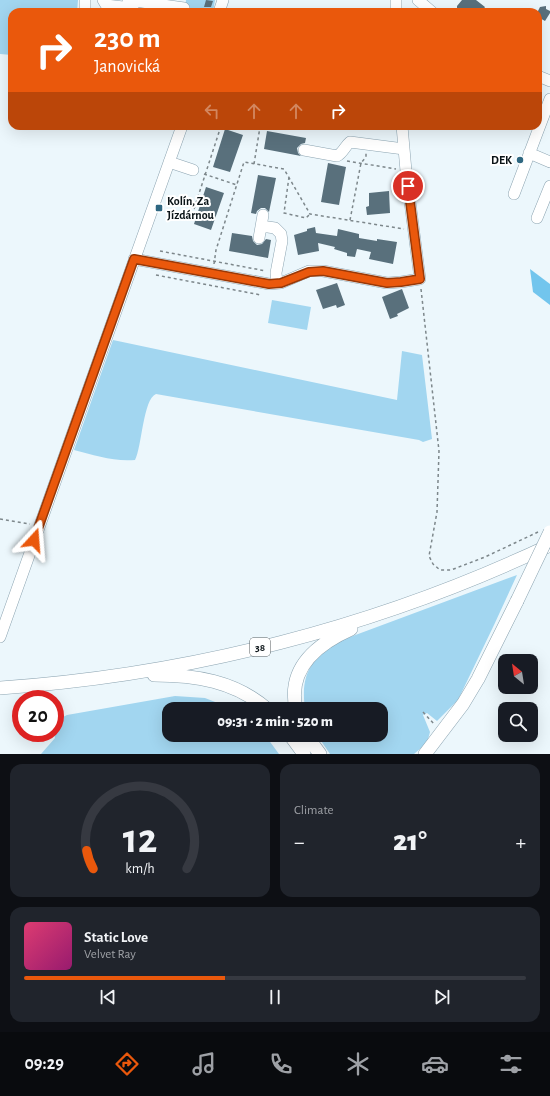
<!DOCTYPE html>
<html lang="en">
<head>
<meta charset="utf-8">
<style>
  :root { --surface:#171b24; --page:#20242c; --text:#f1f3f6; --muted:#9ea1a6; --line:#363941; --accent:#ea580c }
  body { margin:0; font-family:"Alegreya Sans",sans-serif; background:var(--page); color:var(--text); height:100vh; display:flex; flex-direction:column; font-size:15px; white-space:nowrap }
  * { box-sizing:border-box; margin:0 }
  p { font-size:13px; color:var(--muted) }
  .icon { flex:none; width:22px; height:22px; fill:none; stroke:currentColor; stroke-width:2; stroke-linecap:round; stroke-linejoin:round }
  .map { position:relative; height:754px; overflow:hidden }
  .side { display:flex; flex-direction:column; gap:10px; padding:10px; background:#0d0f14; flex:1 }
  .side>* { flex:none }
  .guide { position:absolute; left:8px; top:8px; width:534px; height:122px; border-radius:12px; box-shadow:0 4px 16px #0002; background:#ea580c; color:#fff; overflow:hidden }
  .needle { width:26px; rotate:330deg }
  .tools { position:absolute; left:498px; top:654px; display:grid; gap:8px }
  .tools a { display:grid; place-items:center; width:40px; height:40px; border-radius:8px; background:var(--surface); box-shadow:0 4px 16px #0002; font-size:20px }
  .speed { position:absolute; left:12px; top:690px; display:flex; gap:8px; font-size:20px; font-weight:700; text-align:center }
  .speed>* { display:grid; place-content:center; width:52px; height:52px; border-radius:50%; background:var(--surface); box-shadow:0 4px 16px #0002; line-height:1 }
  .speed .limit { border:6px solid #d22; background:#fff; color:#111 }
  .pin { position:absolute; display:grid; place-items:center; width:34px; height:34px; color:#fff; margin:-17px; border:2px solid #fff; border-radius:50%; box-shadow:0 1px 4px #0007 }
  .me { position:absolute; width:44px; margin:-22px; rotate:19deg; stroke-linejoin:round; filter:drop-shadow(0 0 3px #0008) }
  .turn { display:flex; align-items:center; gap:14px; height:84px; padding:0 20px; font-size:18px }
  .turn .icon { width:52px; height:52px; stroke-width:2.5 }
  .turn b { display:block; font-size:28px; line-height:34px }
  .lanes { display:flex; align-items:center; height:38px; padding:0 20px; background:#0003; justify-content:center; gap:20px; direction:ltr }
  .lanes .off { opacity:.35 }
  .big { font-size:30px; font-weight:800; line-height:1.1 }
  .side .card { flex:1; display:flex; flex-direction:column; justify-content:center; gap:6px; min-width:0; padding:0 14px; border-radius:12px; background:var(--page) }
  .side .dial { align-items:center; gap:0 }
  .dial svg { height:104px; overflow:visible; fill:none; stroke:var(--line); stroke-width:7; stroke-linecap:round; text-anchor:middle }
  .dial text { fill:var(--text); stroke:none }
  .song { display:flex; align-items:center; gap:12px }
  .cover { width:48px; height:48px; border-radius:6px; background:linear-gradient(135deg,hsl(340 70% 55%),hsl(320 70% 35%)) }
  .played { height:4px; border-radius:2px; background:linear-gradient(90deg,var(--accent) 40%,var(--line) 40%) }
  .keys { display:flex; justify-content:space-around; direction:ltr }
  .heat { display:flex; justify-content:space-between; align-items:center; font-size:22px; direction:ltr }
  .side .tiles { flex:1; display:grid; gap:10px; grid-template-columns:1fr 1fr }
  .card:last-child { grid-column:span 2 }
  .trip { position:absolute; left:162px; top:702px; width:226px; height:40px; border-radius:12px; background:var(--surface); box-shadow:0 4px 16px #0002; font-weight:800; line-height:40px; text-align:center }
  .tab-bar { display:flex; height:64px; justify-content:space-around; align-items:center; background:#090b0e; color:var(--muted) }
  .tab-bar .icon { width:28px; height:28px }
  .tab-bar .active { color:var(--accent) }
  .tab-bar b { font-size:18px; color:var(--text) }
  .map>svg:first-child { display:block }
  .green { fill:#a2d6f0 }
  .water { fill:#72c5ed }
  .building { fill:#59707c }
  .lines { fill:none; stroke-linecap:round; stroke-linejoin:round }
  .minor-casing { stroke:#8ca4b1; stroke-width:12 }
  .major-casing { stroke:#8ca4b1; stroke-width:14 }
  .path { stroke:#7d878b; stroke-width:1.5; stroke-dasharray:3 3; stroke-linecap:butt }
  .minor { stroke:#fff; stroke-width:11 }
  .major { stroke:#fff; stroke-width:13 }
  .major-bridge-casing { stroke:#8ca4b1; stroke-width:14; stroke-linecap:butt }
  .major-bridge { stroke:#fff; stroke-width:13 }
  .route-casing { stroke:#983908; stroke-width:10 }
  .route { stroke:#ea580c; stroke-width:7 }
  .poi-dot { fill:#2e6781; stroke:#fff; stroke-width:1.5 }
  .labels { text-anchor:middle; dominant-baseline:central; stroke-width:4; stroke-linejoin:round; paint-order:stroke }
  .shield { fill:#fff; stroke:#545a5d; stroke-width:1 }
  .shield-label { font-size:11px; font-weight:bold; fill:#0a1317 }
  .poi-label { font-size:12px; font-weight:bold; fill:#0a1317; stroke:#fff; text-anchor:end }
</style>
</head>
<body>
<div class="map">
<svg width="550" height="754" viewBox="0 0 550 754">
  <rect width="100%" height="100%" fill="#ecf7fc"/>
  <!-- green -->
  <path class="green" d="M 0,0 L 78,0 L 77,12 L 12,12 L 12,55 L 0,54 Z
    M 186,0 L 215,0 L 213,12 L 194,12 L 185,10 Z
    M 272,300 L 311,307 L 307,330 L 268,323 Z
    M 113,340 L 397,400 L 402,351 L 422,355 L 432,439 L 423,442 L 419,440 L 156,394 C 143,399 142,447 135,460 C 114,462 94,455 74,450 Z
    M 517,575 L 494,625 L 458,700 L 437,721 L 427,713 L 423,715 L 430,732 L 427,743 L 414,754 L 330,754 L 317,735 L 381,735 L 381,709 L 305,709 C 300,672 312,658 342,640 Z
    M 175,696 L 205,698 L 233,709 L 169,709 L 169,735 L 265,735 L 279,754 L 41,754 L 55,738 L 54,733 L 55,721 L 67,715 Z"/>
  <!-- water -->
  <path class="water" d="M 530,269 L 550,284 L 550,305 L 533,292 Z"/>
  <!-- building -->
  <path class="building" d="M 206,0 L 213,1 L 211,7 L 204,7 Z
    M 462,0 L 476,0 L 485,7 L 482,12 L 457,12 L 457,6 Z
    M 546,6 L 546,9 L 550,11 L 550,13 L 545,21 L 538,17 L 538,11 L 540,7 Z
    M 225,129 L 243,135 L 230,172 L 213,167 Z
    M 267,131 L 306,138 L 305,143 L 301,144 L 297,148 L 298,153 L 301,156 L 264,149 Z
    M 328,163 L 346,167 L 339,205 L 321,202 Z
    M 258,175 L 276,178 L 269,212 L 265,208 L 261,208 L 257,211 L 256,214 L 251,213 Z
    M 206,187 L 224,193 L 211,230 L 194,224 Z
    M 389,191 L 390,213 L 367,215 L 366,207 L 369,206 L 369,193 Z
    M 315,227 L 316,233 L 337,236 L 338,229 L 359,234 L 359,238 L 377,241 L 377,239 L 397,242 L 393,264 L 369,259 L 371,252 L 357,249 L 355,257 L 347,256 L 347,253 L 334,249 L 335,247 L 318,243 L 319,251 L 298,255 L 294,235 L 307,231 L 307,229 Z
    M 232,233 L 252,236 L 253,241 L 257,245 L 262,244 L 266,239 L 271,240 L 268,258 L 229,251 Z
    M 337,283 L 345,305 L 337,308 L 336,305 L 323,309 L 316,290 Z
    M 402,289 L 409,308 L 397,314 L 398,316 L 390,319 L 382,297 Z"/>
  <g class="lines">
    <defs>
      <path id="minor" d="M 103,0 L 106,5 L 132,8 L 136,0
        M 128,0 L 184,8
        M 418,0 L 432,12
        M 85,12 L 85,0
        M 219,12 L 223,0
        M 396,12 L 396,0
        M 538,76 L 550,81
        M 304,150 L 337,156 C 343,153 345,146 350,142 L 404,149
        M 529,153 L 550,162
        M 169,162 L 193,170
        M 514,194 L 550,99
        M 537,218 L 550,186
        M 261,226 L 275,228 L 281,234 L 282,241 L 276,273 L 277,283
        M 259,238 L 263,215
        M 134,259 L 269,284 L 281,283 L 309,271 L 323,271 L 387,283 L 401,282 L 420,279 L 406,171 L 402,126
        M 0,637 L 182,126"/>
      <path id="major" d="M 154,675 C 195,675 235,681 267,709
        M 0,688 C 189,675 377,627 548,546
        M 296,709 C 287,668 317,644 351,629
        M 290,735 L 304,754
        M 306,735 L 320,754
        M 425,754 L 463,704 L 478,679 L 517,601"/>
    </defs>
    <!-- minor casing -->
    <use href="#minor" class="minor-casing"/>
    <!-- major casing -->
    <use href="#major" class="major-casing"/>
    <!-- path -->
    <path class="path" d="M 347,161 L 396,169
      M 254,164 L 260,127 L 256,126
      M 204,174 L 237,185
      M 289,177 L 284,213 L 306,218 L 310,214
      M 194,209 L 221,126
      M 350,220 L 361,163 L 366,157 L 366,153
      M 160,251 L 266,271
      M 214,264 L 216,250 L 244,162 L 284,169 L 310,214 L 404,229
      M 156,275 L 261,295
      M 421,289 L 439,451 L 437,512 L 429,556 L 433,564 L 440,570 L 451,570 L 485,557 L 538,532
      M 0,519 L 30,524
      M 423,712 L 434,724"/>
    <!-- minor -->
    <use href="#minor" class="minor"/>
    <!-- major -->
    <use href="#major" class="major"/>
    <defs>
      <path id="major-bridge" d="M 517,601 L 550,532"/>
    </defs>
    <!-- major-bridge casing -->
    <use href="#major-bridge" class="major-bridge-casing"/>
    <!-- major-bridge -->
    <use href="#major-bridge" class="major-bridge"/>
  </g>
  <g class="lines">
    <defs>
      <path id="route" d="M 34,540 L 134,259 L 269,284 L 281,283 L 309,272 L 323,271 L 387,283 L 401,282 L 420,279 L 408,186"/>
    </defs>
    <!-- route casing -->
    <use href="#route" class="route-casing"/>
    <!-- route -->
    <use href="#route" class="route"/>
  </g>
  <!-- markers -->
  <g class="poi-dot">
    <circle cx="520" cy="160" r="4"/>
    <rect x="155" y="204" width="8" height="8" rx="2"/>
  </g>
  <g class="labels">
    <!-- shield labels -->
    <rect class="shield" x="250" y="638" width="20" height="18" rx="3"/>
    <g class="shield-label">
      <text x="260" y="647">38</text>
    </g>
    <!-- poi labels -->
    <g class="poi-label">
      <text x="512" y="160">DEK</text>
      <text x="167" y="201" text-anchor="start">Kolín, Za<tspan x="167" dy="14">Jízdárnou</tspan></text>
    </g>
  </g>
</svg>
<div class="tools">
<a><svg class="needle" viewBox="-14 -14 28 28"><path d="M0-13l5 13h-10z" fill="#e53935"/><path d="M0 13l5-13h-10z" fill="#9ea1a6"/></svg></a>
<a><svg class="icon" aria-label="search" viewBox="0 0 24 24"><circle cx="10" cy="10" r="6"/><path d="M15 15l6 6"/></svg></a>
</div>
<div class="speed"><div class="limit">20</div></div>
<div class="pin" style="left:408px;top:186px;background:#d93025"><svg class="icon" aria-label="arrive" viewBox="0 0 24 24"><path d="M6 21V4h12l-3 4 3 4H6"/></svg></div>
<svg class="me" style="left:34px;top:540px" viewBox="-20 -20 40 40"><path d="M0-17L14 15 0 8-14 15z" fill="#ea580c" stroke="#fff" stroke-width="4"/></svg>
<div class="trip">09:31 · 2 min · 520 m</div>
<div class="guide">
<div class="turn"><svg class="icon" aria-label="right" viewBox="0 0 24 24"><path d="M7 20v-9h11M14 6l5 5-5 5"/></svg><div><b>230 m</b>Janovická</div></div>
<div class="lanes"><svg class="icon off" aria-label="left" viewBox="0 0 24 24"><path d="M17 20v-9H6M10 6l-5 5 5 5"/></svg><svg class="icon off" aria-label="ahead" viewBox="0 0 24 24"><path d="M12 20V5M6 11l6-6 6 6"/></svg><svg class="icon off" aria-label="ahead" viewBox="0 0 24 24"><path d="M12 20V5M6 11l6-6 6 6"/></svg><svg class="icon" aria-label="right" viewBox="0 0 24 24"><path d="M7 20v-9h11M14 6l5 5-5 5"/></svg></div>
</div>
</div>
<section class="side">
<div class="tiles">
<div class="card dial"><svg viewBox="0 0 100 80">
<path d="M14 69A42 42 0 1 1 86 69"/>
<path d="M14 69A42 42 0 0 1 9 55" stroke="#ea580c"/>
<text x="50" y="56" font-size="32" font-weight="700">12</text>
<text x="50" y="72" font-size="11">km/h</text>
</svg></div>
<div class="card"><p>Climate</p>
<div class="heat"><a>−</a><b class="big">21°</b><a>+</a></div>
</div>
<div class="card">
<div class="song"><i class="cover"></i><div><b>Static Love</b><p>Velvet Ray</p></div></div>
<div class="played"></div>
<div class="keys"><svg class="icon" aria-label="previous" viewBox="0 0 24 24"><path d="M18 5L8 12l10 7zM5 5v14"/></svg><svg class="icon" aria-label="pause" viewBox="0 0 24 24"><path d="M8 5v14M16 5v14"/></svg><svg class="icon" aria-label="next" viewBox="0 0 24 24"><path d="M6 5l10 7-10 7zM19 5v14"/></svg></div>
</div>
</div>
</section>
<nav class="tab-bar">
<b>09:29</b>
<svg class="icon active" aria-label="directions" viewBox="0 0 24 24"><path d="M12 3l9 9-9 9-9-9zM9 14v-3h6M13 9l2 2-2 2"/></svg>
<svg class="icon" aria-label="music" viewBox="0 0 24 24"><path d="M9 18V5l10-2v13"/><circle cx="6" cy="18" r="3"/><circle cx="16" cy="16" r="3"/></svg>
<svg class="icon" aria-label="phone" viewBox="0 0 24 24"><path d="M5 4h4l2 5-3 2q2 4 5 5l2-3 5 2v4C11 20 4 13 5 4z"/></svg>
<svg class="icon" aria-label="climate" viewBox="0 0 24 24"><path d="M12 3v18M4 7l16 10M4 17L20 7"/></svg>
<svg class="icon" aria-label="car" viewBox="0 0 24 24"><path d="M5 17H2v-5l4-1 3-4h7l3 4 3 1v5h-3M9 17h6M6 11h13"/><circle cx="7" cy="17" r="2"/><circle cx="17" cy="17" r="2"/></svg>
<svg class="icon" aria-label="filters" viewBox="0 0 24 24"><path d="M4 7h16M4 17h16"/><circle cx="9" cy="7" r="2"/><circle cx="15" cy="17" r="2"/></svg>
</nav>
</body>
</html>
